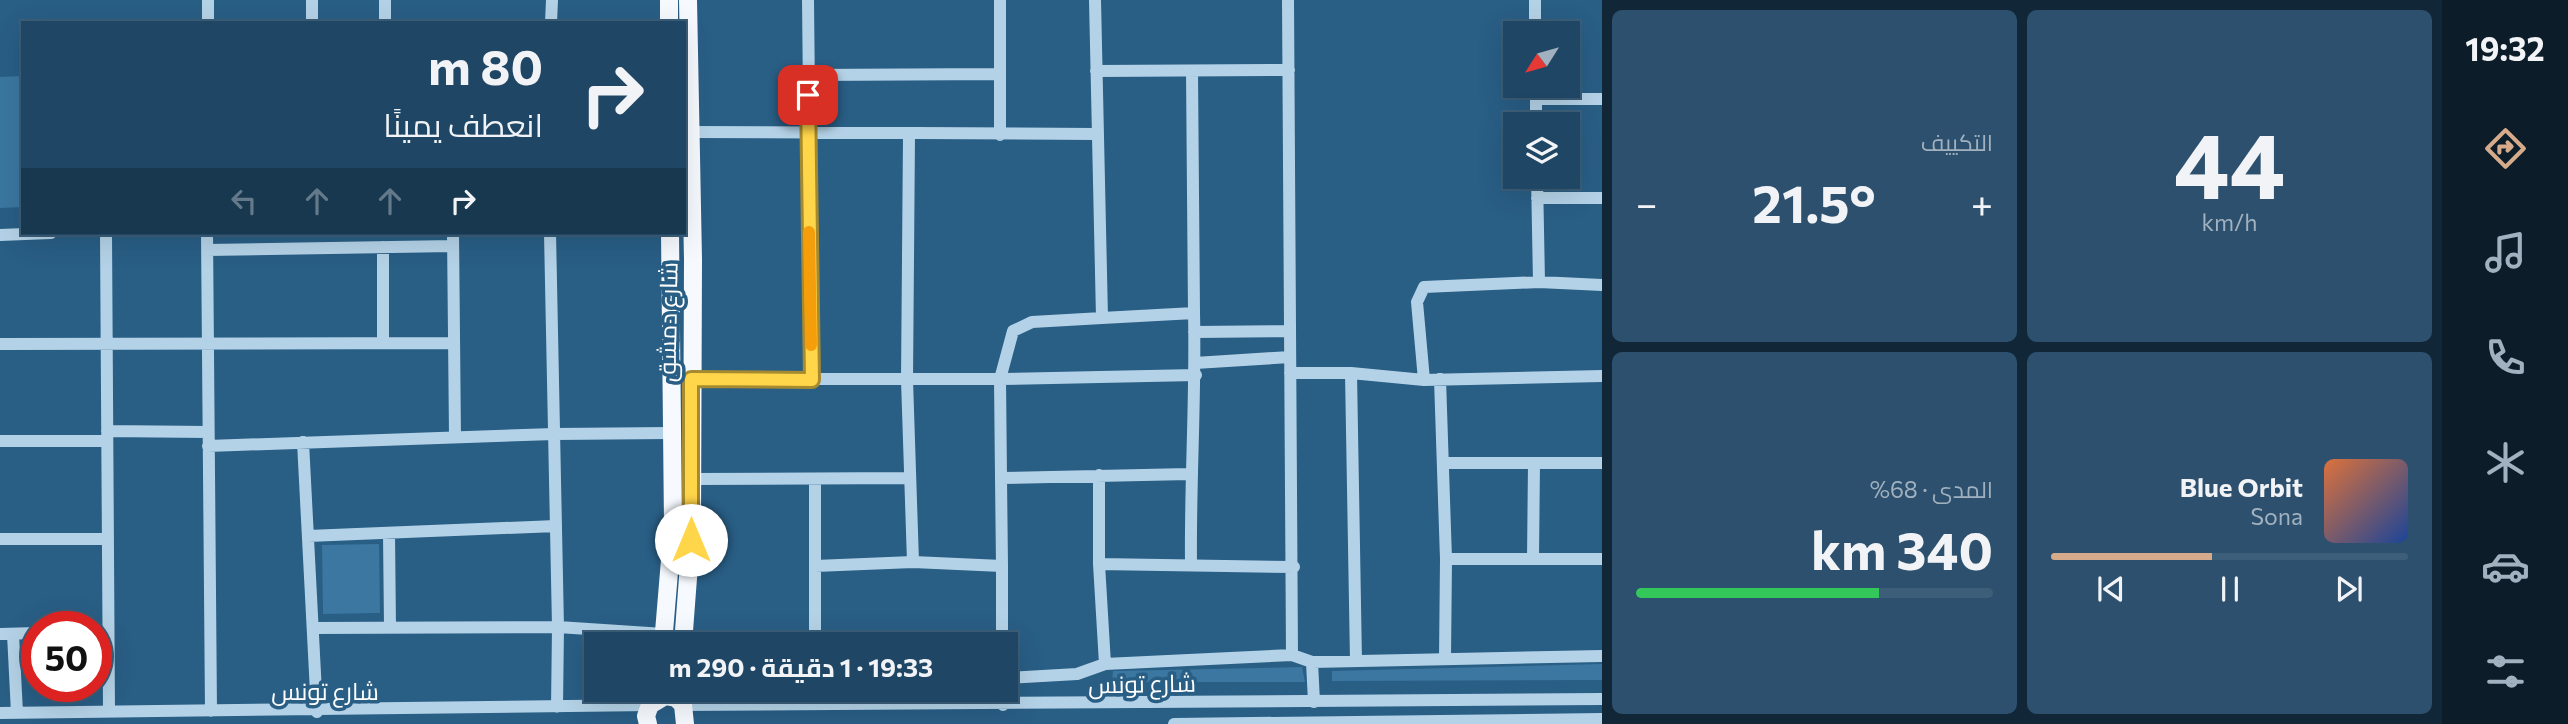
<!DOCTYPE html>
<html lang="ar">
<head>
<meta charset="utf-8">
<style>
  :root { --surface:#1f4664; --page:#2c506d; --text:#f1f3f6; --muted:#a1b1bf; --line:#3c5e78; --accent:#d6ab8b }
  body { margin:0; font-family:Commissioner,Cairo,sans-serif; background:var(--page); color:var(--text); direction:rtl; height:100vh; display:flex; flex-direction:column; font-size:26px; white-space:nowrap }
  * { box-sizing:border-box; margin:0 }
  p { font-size:23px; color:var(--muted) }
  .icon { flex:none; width:38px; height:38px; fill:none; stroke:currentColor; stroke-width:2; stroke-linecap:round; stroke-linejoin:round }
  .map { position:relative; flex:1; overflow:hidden; direction:ltr }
  .sheet { display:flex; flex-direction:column; gap:10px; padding:10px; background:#112637; width:840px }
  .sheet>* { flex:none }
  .banner { position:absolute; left:21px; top:21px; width:665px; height:214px; border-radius:0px; box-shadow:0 7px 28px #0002,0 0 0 2px var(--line); direction:rtl; background:#1f4664; color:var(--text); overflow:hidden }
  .needle { width:46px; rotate:233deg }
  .controls { position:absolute; left:1503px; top:21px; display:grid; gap:14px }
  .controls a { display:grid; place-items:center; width:77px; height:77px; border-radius:0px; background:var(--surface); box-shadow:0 7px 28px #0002,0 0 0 2px var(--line); font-size:35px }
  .speed { position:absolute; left:21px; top:611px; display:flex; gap:14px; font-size:35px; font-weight:700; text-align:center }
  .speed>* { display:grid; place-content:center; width:91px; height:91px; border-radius:50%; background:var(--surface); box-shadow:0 7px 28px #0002,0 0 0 2px var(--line); line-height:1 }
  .speed .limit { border:10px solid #d22; background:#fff; color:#111 }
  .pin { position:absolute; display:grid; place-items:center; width:60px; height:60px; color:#fff; margin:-30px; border-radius:14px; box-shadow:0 4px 10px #0006 }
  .me { position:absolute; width:77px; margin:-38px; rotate:0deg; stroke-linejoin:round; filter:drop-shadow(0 0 5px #0008) }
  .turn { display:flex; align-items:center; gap:24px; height:147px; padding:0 28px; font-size:32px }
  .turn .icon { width:91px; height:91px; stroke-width:2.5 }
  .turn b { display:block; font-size:49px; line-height:60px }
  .lanes { display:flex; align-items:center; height:66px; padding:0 28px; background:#0003; justify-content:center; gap:35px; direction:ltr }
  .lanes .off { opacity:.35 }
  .big { font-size:52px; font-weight:700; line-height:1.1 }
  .sheet .widget { flex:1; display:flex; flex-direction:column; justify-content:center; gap:10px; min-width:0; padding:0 24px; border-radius:10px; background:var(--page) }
  .sheet .dial { align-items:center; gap:0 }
  .dial b { font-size:91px; line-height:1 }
  .song { display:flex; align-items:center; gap:21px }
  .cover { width:84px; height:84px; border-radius:10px; background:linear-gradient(135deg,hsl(20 70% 55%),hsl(220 70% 35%)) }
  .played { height:7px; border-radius:4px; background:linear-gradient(90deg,var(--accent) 45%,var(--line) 45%) }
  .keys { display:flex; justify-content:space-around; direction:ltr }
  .heat { display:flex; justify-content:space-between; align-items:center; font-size:38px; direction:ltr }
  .charge { height:10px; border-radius:5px; background:linear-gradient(90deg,#34c759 68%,var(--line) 0) }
  .sheet .tiles { flex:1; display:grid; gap:10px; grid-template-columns:repeat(2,1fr) }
  .trip { position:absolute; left:584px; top:632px; width:434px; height:70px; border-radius:0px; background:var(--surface); box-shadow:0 7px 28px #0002,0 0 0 2px var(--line); font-weight:700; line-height:70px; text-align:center; direction:rtl }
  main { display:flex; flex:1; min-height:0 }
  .menu { display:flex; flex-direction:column; width:126px; justify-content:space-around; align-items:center; background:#0c1c28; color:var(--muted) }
  .menu .icon { width:49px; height:49px }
  .menu .current { color:var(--accent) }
  .menu b { font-size:32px; color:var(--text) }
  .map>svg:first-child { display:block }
  .green { fill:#3b77a1 }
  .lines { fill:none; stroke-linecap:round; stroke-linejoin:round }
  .minor { stroke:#b4d2e7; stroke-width:12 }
  .major { stroke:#f6fafe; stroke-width:18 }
  .route-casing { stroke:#a68a30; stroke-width:18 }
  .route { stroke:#ffd54a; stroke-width:12 }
  .slow { stroke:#f59e0b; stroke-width:12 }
  .labels { text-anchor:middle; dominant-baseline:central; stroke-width:7; stroke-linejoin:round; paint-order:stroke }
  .street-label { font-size:24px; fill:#fff; stroke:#295e85 }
</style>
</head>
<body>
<main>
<nav class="menu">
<b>19:32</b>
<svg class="icon current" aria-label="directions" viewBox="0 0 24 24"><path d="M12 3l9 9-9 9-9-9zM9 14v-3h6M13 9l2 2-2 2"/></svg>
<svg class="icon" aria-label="music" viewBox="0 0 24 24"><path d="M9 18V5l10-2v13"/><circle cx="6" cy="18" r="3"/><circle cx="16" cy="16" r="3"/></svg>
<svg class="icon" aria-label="phone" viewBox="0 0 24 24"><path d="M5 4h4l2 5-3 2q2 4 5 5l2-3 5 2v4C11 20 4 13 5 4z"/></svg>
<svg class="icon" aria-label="climate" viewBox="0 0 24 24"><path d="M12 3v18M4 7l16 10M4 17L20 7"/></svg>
<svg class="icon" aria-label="car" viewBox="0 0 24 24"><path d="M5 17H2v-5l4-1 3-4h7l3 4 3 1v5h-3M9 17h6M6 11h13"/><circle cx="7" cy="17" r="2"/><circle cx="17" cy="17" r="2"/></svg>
<svg class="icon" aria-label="filters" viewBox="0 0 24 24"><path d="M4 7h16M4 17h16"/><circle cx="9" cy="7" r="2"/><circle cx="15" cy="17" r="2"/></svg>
</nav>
<section class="sheet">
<div class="tiles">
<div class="widget dial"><b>44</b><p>km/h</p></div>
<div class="widget"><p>التكييف</p>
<div class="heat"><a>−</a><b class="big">21.5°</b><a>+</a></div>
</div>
<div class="widget">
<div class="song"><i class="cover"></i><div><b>Blue Orbit</b><p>Sona</p></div></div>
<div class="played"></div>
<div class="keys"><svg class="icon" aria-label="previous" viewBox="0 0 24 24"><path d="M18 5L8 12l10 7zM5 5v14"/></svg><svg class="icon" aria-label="pause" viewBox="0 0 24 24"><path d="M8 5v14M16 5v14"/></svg><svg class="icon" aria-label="next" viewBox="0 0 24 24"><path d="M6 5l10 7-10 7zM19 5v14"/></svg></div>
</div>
<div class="widget"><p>المدى · 68%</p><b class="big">340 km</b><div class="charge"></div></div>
</div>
</section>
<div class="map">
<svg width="1602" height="724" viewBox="0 0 1602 724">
  <rect width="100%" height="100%" fill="#295e85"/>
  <!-- green -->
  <path class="green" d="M 23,76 L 23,207 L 0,208 L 0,77 Z
    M 379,544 L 380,613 L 323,614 L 322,545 Z
    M 1602,664 L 1602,680 L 1332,681 L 1332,671 Z
    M 1302,667 L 1305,682 L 1112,682 L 1113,671 Z"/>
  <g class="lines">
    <!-- minor -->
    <path class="minor" d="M 808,0 L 812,380
      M 1000,0 L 1000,135
      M 1095,0 L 1102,318 L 1194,313 C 1196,397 1190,480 1191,564
      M 1535,0 L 1535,33
      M 208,23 L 208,0
      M 312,23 L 312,0
      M 385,23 L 385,0
      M 551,23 L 552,0
      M 1096,71 L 1289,70
      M 1192,71 L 1194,313
      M 809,75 L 1000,74
      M 1536,86 L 1536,124
      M 1536,99 L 1602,99
      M 689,132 L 1097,134
      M 909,135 L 907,380 L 913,562 L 1002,566 L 1002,644
      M 1537,177 L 1539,282
      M 1537,198 L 1602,198
      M 106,233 L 109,712
      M 207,233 L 211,711
      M 453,233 L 455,437
      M 550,233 L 558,627 L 664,634
      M 0,235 L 51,233
      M 207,250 L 453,246
      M 1194,332 L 1290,331
      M 383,343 L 383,247
      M 0,344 L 454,343
      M 1195,363 L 1290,357
      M 1290,373 L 1351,373 L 1424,380 L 1602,376
      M 1351,373 L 1356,661
      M 691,379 L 1000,379 L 1196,375
      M 1440,379 L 1446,559
      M 1424,380 L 1417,302 L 1424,287 L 1539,282 L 1602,285
      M 107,431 L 208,432
      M 0,441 L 107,441
      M 303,442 L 317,712
      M 208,446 L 554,434 L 670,433
      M 1444,463 L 1602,463
      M 1099,475 L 1099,564 L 1105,664
      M 1001,478 L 1000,379 L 1013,331 L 1032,322 L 1102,318
      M 691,479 L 910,478
      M 389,533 L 390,628
      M 308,536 L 556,526
      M 0,539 L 108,539
      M 1533,559 L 1534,463
      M 1099,564 L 1294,567
      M 815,566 L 913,562
      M 1002,566 L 1001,478 L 1189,474
      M 313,628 L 558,627 L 557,707
      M 0,634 L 37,633
      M 13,634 L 17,713
      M 815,644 L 815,480
      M 1292,655 L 1312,662 L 1602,656
      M 1445,659 L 1446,559 L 1602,559
      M 1312,662 L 1314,702
      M 1006,678 L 1077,674 L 1105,664 L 1292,655 L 1288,0
      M 1003,690 L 1003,705
      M 683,705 L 1602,699
      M 0,713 L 650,705
      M 1174,724 L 1602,719"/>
    <!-- major -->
    <path class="major" d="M 669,23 L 669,0
      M 663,644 L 673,524 L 670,233
      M 683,644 L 692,525 L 693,260 L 688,0
      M 648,724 L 646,716 L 650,705 L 665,696 L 676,698 L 683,705 L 685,724"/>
  </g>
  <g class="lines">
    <defs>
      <path id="route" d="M 691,540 L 691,379 L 812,380 L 808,95"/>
    </defs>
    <!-- route casing -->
    <use href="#route" class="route-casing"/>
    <!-- route -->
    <use href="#route" class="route"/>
    <!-- slow -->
    <path class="slow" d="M 809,232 L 811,345"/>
  </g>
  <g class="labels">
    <!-- street labels -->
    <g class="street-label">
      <text transform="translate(667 322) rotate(-89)">شارع دمشق</text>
      <text transform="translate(1142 683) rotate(-1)">شارع تونس</text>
      <text x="325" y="690">شارع تونس</text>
    </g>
  </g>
</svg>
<div class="controls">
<a><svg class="needle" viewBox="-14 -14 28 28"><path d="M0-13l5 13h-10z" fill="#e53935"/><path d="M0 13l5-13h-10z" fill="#a1b1bf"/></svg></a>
<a><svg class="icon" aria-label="layers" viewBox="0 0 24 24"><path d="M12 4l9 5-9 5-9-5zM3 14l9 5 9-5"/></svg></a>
</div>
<div class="speed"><div class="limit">50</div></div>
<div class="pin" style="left:808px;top:95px;background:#d93025"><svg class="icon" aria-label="arrive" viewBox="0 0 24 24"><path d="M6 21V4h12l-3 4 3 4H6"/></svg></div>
<svg class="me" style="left:691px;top:540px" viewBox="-20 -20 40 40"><circle r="19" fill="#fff"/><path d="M0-13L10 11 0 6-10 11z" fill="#ffd54a"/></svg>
<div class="trip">19:33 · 1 دقيقة · 290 m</div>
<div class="banner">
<div class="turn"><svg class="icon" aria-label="right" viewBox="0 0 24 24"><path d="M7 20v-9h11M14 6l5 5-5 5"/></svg><div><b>80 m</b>انعطف يمينًا</div></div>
<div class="lanes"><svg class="icon off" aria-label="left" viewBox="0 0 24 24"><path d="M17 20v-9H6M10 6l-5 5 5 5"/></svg><svg class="icon off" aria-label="ahead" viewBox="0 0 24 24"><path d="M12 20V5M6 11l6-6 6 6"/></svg><svg class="icon off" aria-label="ahead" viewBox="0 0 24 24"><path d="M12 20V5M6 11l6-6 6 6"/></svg><svg class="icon" aria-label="right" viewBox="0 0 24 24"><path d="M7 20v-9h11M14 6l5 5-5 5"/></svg></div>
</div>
</div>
</main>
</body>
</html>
